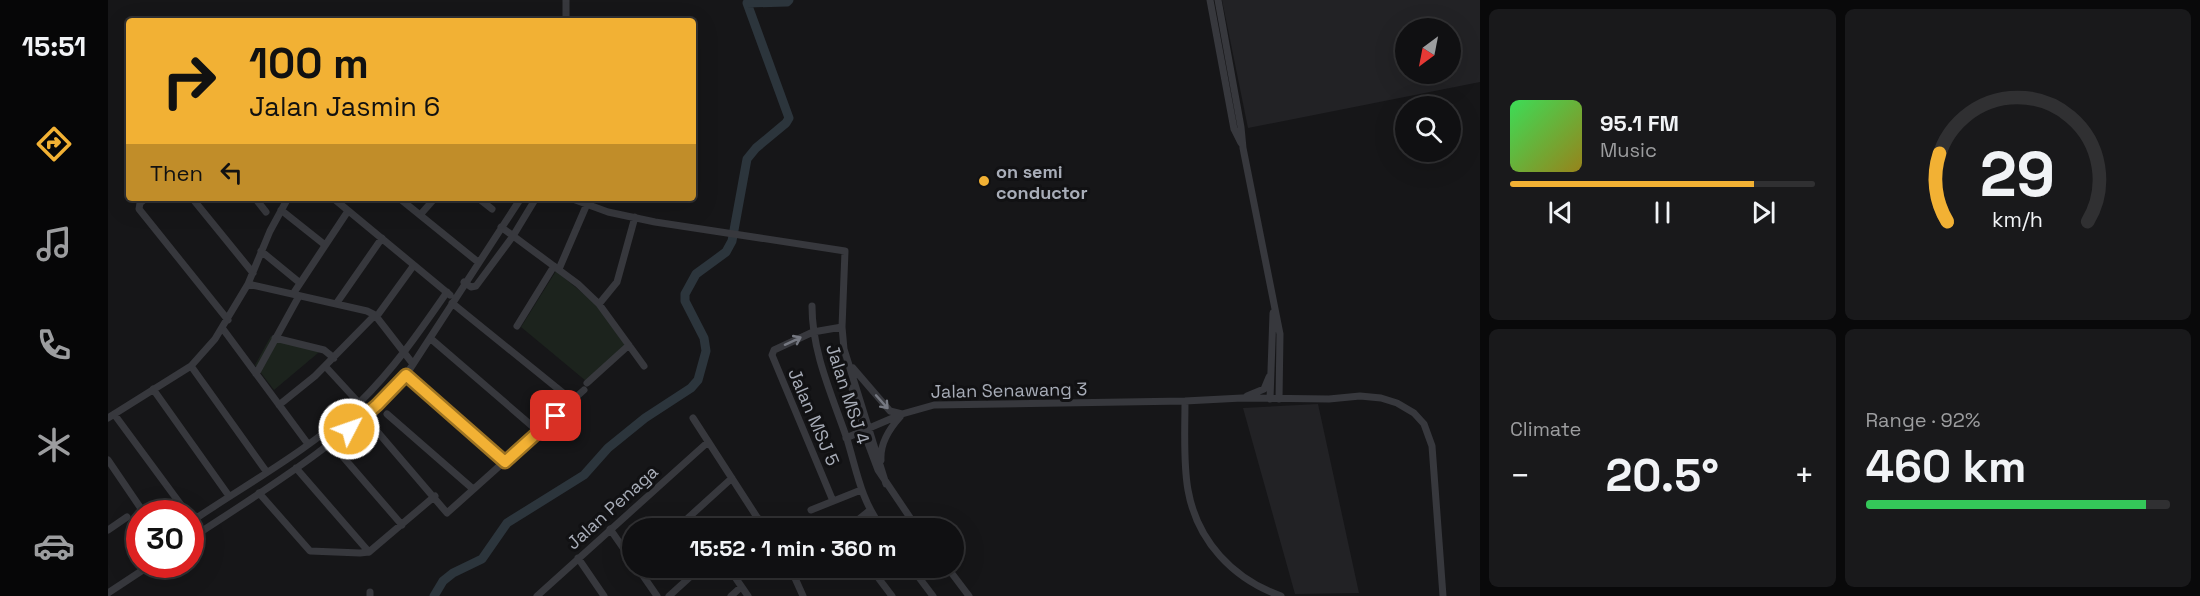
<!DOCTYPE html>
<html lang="en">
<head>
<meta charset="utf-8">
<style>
  :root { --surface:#101012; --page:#19191b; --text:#f1f3f6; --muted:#9c9d9f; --line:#303032; --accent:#f2b134 }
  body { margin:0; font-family:"Space Grotesk",sans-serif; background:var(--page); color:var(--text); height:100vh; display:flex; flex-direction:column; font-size:22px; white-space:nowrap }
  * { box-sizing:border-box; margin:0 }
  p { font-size:20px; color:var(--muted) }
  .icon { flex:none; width:33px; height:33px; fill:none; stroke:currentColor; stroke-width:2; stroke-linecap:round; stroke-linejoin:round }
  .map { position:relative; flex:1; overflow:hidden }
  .details { display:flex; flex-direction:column; gap:9px; padding:9px; background:#09090a; width:720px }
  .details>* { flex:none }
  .banner { position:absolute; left:18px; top:18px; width:570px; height:183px; border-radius:6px; box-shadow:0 6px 24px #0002,0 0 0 2px var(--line); background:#f2b134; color:#111; overflow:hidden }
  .needle { width:39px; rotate:212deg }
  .buttons { position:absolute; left:1287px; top:18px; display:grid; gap:12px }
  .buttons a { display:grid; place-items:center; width:66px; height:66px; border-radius:50%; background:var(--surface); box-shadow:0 6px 24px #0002,0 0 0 2px var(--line); font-size:30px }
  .speed { position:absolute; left:18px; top:500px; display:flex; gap:12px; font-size:30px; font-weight:700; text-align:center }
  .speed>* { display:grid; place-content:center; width:78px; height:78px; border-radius:50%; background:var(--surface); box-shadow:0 6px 24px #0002,0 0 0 2px var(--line); line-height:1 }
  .speed .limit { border:9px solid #d22; background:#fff; color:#111 }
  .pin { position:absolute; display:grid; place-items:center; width:51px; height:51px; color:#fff; margin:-26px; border-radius:12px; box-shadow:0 3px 9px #0006 }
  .me { position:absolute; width:66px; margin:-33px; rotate:49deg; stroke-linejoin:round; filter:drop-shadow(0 0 4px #0008) }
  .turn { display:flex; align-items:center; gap:21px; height:126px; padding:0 24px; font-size:27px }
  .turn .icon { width:78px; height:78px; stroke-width:2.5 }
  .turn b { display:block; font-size:42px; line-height:51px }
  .then { display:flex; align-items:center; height:57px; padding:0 24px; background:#0003; gap:12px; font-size:22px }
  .big { font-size:45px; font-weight:700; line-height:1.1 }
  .details .card { flex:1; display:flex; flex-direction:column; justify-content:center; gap:9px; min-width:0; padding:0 21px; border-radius:9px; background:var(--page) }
  .details .dial { align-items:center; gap:0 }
  .dial svg { height:156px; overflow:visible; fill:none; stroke:var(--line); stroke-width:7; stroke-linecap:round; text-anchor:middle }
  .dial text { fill:var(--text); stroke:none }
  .song { display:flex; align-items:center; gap:18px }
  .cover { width:72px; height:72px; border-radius:9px; background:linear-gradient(135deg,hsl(130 70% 55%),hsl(50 70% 35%)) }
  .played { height:6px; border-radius:3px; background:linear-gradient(90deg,var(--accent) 80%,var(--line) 80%) }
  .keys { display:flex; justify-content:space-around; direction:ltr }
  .heat { display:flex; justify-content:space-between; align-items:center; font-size:33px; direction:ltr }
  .charge { height:9px; border-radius:4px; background:linear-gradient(90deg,#34c759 92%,var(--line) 0) }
  .details .tiles { flex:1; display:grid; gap:9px; grid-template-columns:repeat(2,1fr) }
  .trip { position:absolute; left:514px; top:518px; width:342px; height:60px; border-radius:30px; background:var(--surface); box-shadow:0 6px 24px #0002,0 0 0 2px var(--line); font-weight:700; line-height:60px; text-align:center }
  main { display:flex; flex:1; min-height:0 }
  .tabs { display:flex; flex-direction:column; width:108px; justify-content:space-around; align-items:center; background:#060607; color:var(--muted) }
  .tabs .icon { width:42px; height:42px }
  .tabs .selected { color:var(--accent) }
  .tabs b { font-size:27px; color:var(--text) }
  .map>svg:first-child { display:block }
  .built { fill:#222225; fill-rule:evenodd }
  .green { fill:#1c231d }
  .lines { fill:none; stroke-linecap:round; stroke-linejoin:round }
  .river { stroke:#2c353c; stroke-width:9 }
  .minor { stroke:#37383d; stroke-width:7 }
  .oneway { stroke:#757881 }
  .route-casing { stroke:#9d7322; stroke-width:15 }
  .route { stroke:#f2b134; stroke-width:10 }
  .poi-dot { fill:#f2b134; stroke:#111113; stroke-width:2 }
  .labels { text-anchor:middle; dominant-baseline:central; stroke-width:6; stroke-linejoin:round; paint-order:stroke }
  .poi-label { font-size:18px; font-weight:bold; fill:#a8adb8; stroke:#111113; text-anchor:start }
  .street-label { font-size:18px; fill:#a8adb8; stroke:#111113 }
</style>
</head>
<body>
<main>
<nav class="tabs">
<b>15:51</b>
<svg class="icon selected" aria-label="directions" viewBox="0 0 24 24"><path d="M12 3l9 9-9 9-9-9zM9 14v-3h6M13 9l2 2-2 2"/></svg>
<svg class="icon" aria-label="music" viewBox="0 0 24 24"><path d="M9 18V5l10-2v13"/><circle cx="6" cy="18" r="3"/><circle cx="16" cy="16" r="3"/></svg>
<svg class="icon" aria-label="phone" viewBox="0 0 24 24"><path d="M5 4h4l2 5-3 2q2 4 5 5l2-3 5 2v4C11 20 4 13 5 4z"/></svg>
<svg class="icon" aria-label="climate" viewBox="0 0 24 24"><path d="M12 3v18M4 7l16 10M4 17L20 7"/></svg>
<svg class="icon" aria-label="car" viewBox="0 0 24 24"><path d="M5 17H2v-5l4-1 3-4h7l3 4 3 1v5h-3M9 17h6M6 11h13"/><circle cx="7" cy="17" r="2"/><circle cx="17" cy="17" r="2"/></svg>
</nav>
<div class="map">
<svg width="1372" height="596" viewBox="0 0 1372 596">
  <rect width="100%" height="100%" fill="#161618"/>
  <!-- built -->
  <path class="built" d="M 1114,0 L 1372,0 L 1372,82 L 1140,128 ZM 1298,28 L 1342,28 L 1342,74 L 1298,74 Z
    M 1210,404 L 1251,593 L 1187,594 L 1135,408 Z"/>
  <!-- green -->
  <path class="green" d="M 448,271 L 489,305 L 518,344 L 478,381 L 413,327 Z
    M 163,336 L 216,348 L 166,390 L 147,365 Z"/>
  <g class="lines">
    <!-- river -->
    <path class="river" d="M 326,596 L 335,581 L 345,573 L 374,559 L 399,523 L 476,475 L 500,448 L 537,418 L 583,388 L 590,380 L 598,351 L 596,338 L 577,301 L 577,294 L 588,274 L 618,252 L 624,241 L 639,159 L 648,148 L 678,123 L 681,118 L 639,3 L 679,2 L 681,0"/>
    <!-- minor -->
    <path class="minor" d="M 458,0 L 458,21
      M 1102,0 L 1126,129 L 1133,143
      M 1110,0 L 1133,127 L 1135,148 L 1172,334 L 1171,399
      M 38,198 L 32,203 L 31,209 L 120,320
      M 84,198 L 145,273
      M 147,198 L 158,212
      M 225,198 L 342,295
      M 291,198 L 370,262
      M 370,198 L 384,209
      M 462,198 L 500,212 L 547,222 L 737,251 L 734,327 L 736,349 L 778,484
      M 173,210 L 217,245
      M 312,215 L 327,198
      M 393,227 L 470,284 L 491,304 L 536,366
      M 153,251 L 192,283
      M 451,269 L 479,204
      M 356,282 L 363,287 L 368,286 L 405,236 L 428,198
      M 140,284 L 259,311 L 267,315 L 305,364
      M 185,294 L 240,211
      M 344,303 L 465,401
      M 228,304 L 274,238
      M 491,304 L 509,282 L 527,217
      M 704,306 C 704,353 724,395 739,439 C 749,472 753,500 774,528
      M 269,316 L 306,265
      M 409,326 L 446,266
      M 115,329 L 200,444
      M 167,338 L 216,350 L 226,358
      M 322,338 L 431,432
      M 83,366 L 158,471
      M 217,366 L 251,403
      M 745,368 L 782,411 L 794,414
      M 148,374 L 191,296
      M 298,375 L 397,461
      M 479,383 L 521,345
      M 744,388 L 755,430 L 770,470 L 809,528
      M 45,389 L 121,496
      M 1139,396 L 1156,389 L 1161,377
      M 1162,399 L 1165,313
      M 1077,401 C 1077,429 1075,463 1080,490 C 1089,541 1125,579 1173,596
      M 171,405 L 207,376 L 267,315
      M 6,414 L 79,513
      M 279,414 L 365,489
      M 256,416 L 339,513 L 476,390
      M 0,418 L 83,366 L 107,339 L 140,284 L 162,231 L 180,198
      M 585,418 L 656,528
      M 738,438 L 794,414 L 826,405 L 1077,401 L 1134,398 L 1221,399 L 1252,396 L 1273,398 L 1289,403 L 1306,413 L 1316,424 L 1324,446 L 1335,596
      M 223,443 L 294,525
      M 0,460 L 36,513
      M 773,460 C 772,444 782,428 792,417
      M 188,468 L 261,552
      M 151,493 L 202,551 L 252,553 L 261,552 L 327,496
      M 725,501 L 664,355 L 666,350 L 705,332 L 734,327
      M 703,510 L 753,490
      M 82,514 L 90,517 C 144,481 204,448 251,403 C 285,370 312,331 339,292
      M 569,528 L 624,478
      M 636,528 L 650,518
      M 740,528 L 761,511
      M 502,529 L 525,562
      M 0,530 L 19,517
      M 82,539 C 158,489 236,442 298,375 L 413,198
      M 470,558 L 496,596
      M 529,567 L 549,596
      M 620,567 L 640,596
      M 682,567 L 695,596
      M 762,567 L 784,596
      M 803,567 L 825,596
      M 839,567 L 861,596
      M 0,593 L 44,564
      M 262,596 L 262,592
      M 429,596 L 600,442
      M 561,596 L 593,567
      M 623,596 L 633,587"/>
  </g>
  <!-- one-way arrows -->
  <defs><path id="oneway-shaft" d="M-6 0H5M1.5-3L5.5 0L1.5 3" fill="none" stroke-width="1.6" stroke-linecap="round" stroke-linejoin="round" transform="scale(1.5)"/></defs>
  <g class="oneway">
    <use href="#oneway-shaft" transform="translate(685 341) rotate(-25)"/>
    <use href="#oneway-shaft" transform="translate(774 402) rotate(48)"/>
  </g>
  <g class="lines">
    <defs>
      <path id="route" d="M 241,429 L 269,405 L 298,375 L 397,462 L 448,416"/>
    </defs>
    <!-- route casing -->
    <use href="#route" class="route-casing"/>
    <!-- route -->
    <use href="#route" class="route"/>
  </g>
  <!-- markers -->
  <circle class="poi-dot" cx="876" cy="181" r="6"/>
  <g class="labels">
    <!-- poi labels -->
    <g class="poi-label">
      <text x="888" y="171">on semi<tspan x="888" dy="21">conductor</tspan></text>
    </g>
    <!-- street labels -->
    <g class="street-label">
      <text transform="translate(901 390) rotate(-1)">Jalan Senawang 3</text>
      <text transform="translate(740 394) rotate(72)">Jalan MSJ 4</text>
      <text transform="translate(706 417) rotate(67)">Jalan MSJ 5</text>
      <text transform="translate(504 507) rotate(-42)">Jalan Penaga</text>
    </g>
  </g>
</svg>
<div class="buttons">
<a><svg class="needle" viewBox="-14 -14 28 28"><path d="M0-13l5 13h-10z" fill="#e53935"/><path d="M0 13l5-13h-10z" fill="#9c9d9f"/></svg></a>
<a><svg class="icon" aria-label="search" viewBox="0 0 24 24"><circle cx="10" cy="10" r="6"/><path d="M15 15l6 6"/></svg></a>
</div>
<div class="speed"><div class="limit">30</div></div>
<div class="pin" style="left:448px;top:416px;background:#d93025"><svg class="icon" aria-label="arrive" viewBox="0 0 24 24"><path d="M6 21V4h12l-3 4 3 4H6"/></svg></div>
<svg class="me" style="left:241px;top:429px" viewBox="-20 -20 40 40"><circle r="17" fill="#f2b134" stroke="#fff" stroke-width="3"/><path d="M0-11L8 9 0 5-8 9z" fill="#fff"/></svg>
<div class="trip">15:52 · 1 min · 360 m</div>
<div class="banner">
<div class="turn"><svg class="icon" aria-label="right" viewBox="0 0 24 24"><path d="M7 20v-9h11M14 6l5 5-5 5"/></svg><div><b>100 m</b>Jalan Jasmin 6</div></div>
<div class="then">Then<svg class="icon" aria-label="left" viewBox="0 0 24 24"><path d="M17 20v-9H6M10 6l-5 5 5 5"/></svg></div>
</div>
</div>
<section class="details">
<div class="tiles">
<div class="card">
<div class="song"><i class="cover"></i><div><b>95.1 FM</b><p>Music</p></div></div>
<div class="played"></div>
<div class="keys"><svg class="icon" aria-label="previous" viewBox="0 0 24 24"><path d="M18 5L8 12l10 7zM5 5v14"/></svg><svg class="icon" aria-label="pause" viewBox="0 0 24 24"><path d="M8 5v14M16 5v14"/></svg><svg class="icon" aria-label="next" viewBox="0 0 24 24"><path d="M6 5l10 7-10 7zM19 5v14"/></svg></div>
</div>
<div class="card dial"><svg viewBox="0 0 100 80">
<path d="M14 69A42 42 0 1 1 86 69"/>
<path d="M14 69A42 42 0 0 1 10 34" stroke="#f2b134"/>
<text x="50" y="56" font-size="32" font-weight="700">29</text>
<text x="50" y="72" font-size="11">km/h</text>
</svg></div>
<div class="card"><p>Climate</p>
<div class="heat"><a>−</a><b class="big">20.5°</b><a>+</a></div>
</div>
<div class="card"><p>Range · 92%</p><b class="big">460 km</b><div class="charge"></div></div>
</div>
</section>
</main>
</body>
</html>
